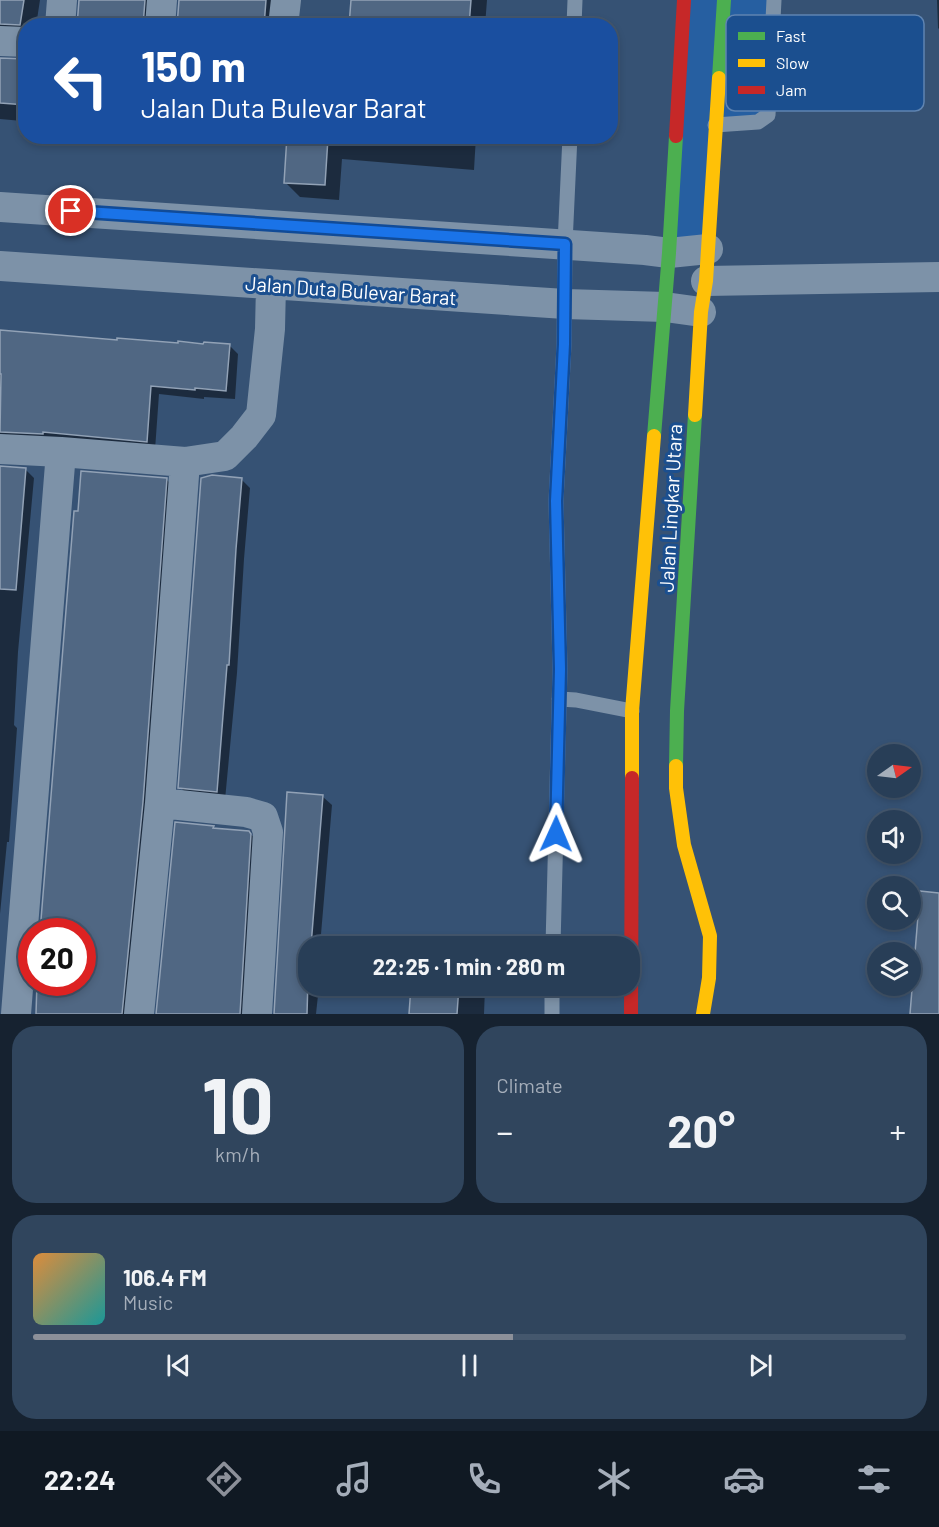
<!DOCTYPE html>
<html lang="en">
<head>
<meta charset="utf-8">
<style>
  :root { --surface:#283e57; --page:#30455d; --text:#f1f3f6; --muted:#a5aeba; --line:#44576d; --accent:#8c9099 }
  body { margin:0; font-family:Barlow,sans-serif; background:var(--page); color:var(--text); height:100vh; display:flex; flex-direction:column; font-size:22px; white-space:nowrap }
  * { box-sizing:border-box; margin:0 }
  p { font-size:20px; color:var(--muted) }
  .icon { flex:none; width:33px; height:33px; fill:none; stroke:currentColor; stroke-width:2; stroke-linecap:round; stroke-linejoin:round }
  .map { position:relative; height:1014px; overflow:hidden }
  .drawer { display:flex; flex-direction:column; gap:12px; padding:12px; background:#162230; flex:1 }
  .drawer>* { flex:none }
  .top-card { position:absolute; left:18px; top:18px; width:600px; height:126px; border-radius:24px; box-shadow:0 3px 9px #0003,0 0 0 2px var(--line); background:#1a4fa0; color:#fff; overflow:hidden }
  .needle { width:39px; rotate:76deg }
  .fabs { position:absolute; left:867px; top:744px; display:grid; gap:12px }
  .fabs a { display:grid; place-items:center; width:54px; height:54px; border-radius:50%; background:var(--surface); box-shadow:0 3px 9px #0003,0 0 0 2px var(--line); font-size:30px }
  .speed { position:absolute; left:18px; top:918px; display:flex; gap:12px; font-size:30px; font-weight:700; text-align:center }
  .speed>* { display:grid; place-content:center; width:78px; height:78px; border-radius:50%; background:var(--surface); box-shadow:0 3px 9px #0003,0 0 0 2px var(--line); line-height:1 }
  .speed .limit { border:9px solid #d22; background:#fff; color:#111 }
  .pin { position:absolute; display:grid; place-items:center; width:51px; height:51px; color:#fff; margin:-26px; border:3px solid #fff; border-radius:50%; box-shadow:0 2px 6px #0007 }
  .me { position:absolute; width:66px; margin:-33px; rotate:1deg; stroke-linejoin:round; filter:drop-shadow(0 0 4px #0008) }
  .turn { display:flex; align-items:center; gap:21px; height:126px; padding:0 24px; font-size:27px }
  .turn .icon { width:78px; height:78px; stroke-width:2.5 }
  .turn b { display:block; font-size:42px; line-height:51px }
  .big { font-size:45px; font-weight:700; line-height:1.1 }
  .drawer .card { flex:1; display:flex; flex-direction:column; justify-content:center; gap:9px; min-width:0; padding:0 21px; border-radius:24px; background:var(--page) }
  .drawer .dial { align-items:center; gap:0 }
  .dial b { font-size:78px; line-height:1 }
  .song { display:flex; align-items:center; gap:18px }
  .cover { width:72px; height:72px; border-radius:9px; background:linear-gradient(135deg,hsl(30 70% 55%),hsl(180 70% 35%)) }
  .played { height:6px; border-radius:3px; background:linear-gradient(90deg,var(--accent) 55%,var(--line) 55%) }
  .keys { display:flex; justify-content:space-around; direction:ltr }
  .heat { display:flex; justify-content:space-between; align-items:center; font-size:33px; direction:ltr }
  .drawer .tiles { flex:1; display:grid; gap:12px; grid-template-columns:1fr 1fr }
  .card:last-child { grid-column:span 2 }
  .trip { position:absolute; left:298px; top:936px; width:342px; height:60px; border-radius:24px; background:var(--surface); box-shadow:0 3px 9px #0003,0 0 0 2px var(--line); font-weight:700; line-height:60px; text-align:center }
  .menu { display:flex; height:96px; justify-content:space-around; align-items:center; background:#101923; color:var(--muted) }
  .menu .icon { width:42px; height:42px }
  .menu .active { color:var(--accent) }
  .menu b { font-size:27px; color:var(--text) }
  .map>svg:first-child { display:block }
  .green { fill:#265fa1 }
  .shadow { fill:#0007 }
  .building { fill:#506783; stroke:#92a2b6; stroke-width:1.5 }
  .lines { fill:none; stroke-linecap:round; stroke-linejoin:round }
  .lane { stroke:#7d92a8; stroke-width:15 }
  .street { stroke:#7d92a8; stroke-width:30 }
  .fast { stroke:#4caf50; stroke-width:14 }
  .slow { stroke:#ffc107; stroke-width:14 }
  .jam { stroke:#c62828; stroke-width:14 }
  .route-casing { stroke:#114b97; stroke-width:15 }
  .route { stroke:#1a73e8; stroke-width:10 }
  .labels { text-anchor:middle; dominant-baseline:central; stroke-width:6; stroke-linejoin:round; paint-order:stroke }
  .street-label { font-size:20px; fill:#fff; stroke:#1b4f8f }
  .key { fill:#1b4f8f; stroke:#5f84b1; stroke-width:1.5 }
  .key-label { font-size:16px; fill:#fff }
</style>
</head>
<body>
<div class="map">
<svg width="939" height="1014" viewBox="0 0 939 1014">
  <rect width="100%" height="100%" fill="#365274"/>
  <!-- green -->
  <path class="green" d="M 685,0 L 775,0 L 768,115 L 716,125 L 708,249 L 669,253 Z"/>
  <!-- shadow -->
  <path class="shadow" d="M 0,0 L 40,0 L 36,26 L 26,26 L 26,38 L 0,47 Z
    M 81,0 L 168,0 L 158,26 L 79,26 Z
    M 180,0 L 280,0 L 279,26 L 179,26 Z
    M 353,0 L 487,0 L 485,26 L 351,26 Z
    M 937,0 L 939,0 L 939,29 L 938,28 Z
    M 0,60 L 26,61 L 26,118 L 22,118 L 22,121 L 0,119 Z
    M 279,136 L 476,136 L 474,170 L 342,159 L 339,200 L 300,197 L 285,182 L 289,137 Z
    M 0,331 L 179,345 L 229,345 L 238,354 L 235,399 L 204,397 L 204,399 L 159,394 L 155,450 L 0,443 Z
    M 0,468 L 25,469 L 34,478 L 18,652 L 14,725 L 17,728 L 9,842 L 7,842 L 0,914 Z
    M 166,479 L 175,488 L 131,1014 L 37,1014 L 82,982 L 82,932 Z
    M 241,479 L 250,488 L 244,559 L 237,673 L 225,800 L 189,796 L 180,787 Z
    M 323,797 L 332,805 L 320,946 L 309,946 L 309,986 L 319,986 L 316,1014 L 276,1014 Z
    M 213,827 L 215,830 L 249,832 L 258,842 L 249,1014 L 158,1014 Z
    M 413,986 L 483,986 L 485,988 L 484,1014 L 411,1014 Z"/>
  <!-- building -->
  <path class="building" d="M 0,0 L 24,0 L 20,25 L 0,24 Z
    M 79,0 L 145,0 L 143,26 L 77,26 Z
    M 179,0 L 266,0 L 264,26 L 177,26 Z
    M 351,0 L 471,0 L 469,26 L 349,26 Z
    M 0,58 L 26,59 L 26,105 L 0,103 Z
    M 287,136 L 328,138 L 325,185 L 284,183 Z
    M 0,330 L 117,340 L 117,338 L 178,343 L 178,341 L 203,344 L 204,342 L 230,344 L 226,391 L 195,388 L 195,390 L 151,386 L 147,442 L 43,432 L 43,434 L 0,432 L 1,374 L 0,374 Z
    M 0,466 L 26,468 L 16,590 L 0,589 Z
    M 81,471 L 167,478 L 143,802 L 122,1014 L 36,1014 L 37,982 L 83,982 L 86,932 L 40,932 L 74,511 L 78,511 Z
    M 212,475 L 242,478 L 236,549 L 229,665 L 227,665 L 217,792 L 178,788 L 201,478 Z
    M 287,792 L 323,795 L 311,946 L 309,946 L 307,1014 L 274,1014 Z
    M 175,822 L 214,826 L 213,828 L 249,831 L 251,834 L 240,1014 L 156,1014 Z
    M 920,891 L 939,893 L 939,1014 L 910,1014 Z
    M 411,986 L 459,986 L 457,1014 L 409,1014 Z"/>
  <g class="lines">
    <!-- lane -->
    <path class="lane" d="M 574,26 L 575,0
      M 715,125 L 758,122 L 768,115 L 774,0
      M 559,699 L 576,700 L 632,711
      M 553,946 L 560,669 L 556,501 L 564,344 L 565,244 L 570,136
      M 552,1014 L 552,986"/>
    <!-- street -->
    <path class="street" d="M 60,26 L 62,0
      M 160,26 L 162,0
      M 283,26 L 286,0
      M 0,41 L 26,42
      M 0,207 L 645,250 L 669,253 L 708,249
      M 0,266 L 565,304 L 665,307 L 701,312
      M 706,281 L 939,277
      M 0,449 L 61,452 L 185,462 L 225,456 L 244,437 L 261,415 L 270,329 L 271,285
      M 160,803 L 246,812 L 263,817 L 268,832 L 257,1014
      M 16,1014 L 61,452
      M 139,1014 L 160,803 L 185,462"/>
    <!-- fast -->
    <path class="fast" d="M 719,78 L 724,0
      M 654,436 L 669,253 L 676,136
      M 676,766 L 677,711 L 695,415"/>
    <!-- slow -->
    <path class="slow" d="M 695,415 L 701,312 L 706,281 L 719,78
      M 676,766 L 676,788 L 684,845 L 710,936 L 709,978 L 703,1014
      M 632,778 L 632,711 L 654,436"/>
    <!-- jam -->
    <path class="jam" d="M 676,136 L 684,0
      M 631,1014 L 632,778"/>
  </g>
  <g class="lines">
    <defs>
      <path id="route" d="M 71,211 L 565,244 L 564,344 L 556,501 L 560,669 L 556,834"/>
    </defs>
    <!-- route casing -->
    <use href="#route" class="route-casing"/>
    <!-- route -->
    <use href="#route" class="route"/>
  </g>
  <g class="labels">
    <!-- street labels -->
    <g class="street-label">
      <text transform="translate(351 290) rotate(4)">Jalan Duta Bulevar Barat</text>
      <text transform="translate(670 508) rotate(-87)">Jalan Lingkar Utara</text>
    </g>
  </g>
  <!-- legend -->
  <rect x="726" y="15" width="198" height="96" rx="9" class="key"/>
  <rect x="738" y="32" width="27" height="8" fill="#4caf50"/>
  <rect x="738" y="59" width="27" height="8" fill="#ffc107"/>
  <rect x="738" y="86" width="27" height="8" fill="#c62828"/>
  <g class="key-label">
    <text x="776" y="42">Fast</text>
    <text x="776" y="69">Slow</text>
    <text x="776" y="96">Jam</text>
  </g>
</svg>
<div class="fabs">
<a><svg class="needle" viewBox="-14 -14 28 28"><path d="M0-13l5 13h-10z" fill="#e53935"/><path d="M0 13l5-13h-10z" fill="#a5aeba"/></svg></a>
<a><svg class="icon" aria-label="sound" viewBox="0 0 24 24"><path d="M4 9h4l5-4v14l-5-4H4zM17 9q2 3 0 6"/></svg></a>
<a><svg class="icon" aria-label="search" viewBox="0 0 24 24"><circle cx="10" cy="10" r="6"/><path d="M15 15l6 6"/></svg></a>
<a><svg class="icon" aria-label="layers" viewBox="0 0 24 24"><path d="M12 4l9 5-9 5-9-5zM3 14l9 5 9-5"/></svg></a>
</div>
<div class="speed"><div class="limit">20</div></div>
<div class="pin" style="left:71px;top:211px;background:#d93025"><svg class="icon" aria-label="arrive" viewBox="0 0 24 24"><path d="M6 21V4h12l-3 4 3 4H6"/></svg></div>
<svg class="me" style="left:556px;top:834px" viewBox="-20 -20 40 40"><path d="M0-17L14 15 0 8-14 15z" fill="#1a73e8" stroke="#fff" stroke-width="4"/></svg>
<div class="trip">22:25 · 1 min · 280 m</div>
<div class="top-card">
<div class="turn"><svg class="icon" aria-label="left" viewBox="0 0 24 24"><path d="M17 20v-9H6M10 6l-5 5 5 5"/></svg><div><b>150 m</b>Jalan Duta Bulevar Barat</div></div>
</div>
</div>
<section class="drawer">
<div class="tiles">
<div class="card dial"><b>10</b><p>km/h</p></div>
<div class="card"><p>Climate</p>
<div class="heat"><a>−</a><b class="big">20°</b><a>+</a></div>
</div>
<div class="card">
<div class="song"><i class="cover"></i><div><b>106.4 FM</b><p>Music</p></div></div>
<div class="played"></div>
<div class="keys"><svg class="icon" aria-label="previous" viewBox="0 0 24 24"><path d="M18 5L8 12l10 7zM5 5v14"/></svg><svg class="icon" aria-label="pause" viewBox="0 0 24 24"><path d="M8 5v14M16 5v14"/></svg><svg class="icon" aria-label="next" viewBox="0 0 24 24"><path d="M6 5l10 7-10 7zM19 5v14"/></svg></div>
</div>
</div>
</section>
<nav class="menu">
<b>22:24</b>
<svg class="icon active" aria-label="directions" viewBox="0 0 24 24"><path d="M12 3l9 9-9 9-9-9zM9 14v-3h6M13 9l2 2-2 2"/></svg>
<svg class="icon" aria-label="music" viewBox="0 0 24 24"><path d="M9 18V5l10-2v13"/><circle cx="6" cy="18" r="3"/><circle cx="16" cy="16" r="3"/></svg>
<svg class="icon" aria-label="phone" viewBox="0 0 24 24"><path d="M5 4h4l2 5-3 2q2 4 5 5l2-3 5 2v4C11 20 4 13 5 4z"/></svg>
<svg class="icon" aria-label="climate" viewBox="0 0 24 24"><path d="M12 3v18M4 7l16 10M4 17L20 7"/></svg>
<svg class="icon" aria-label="car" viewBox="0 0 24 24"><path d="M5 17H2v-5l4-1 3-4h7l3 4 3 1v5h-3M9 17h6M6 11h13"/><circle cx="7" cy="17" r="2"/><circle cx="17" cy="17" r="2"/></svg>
<svg class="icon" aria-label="filters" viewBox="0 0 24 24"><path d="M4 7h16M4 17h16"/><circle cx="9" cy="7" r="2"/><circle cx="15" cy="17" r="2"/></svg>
</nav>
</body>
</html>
